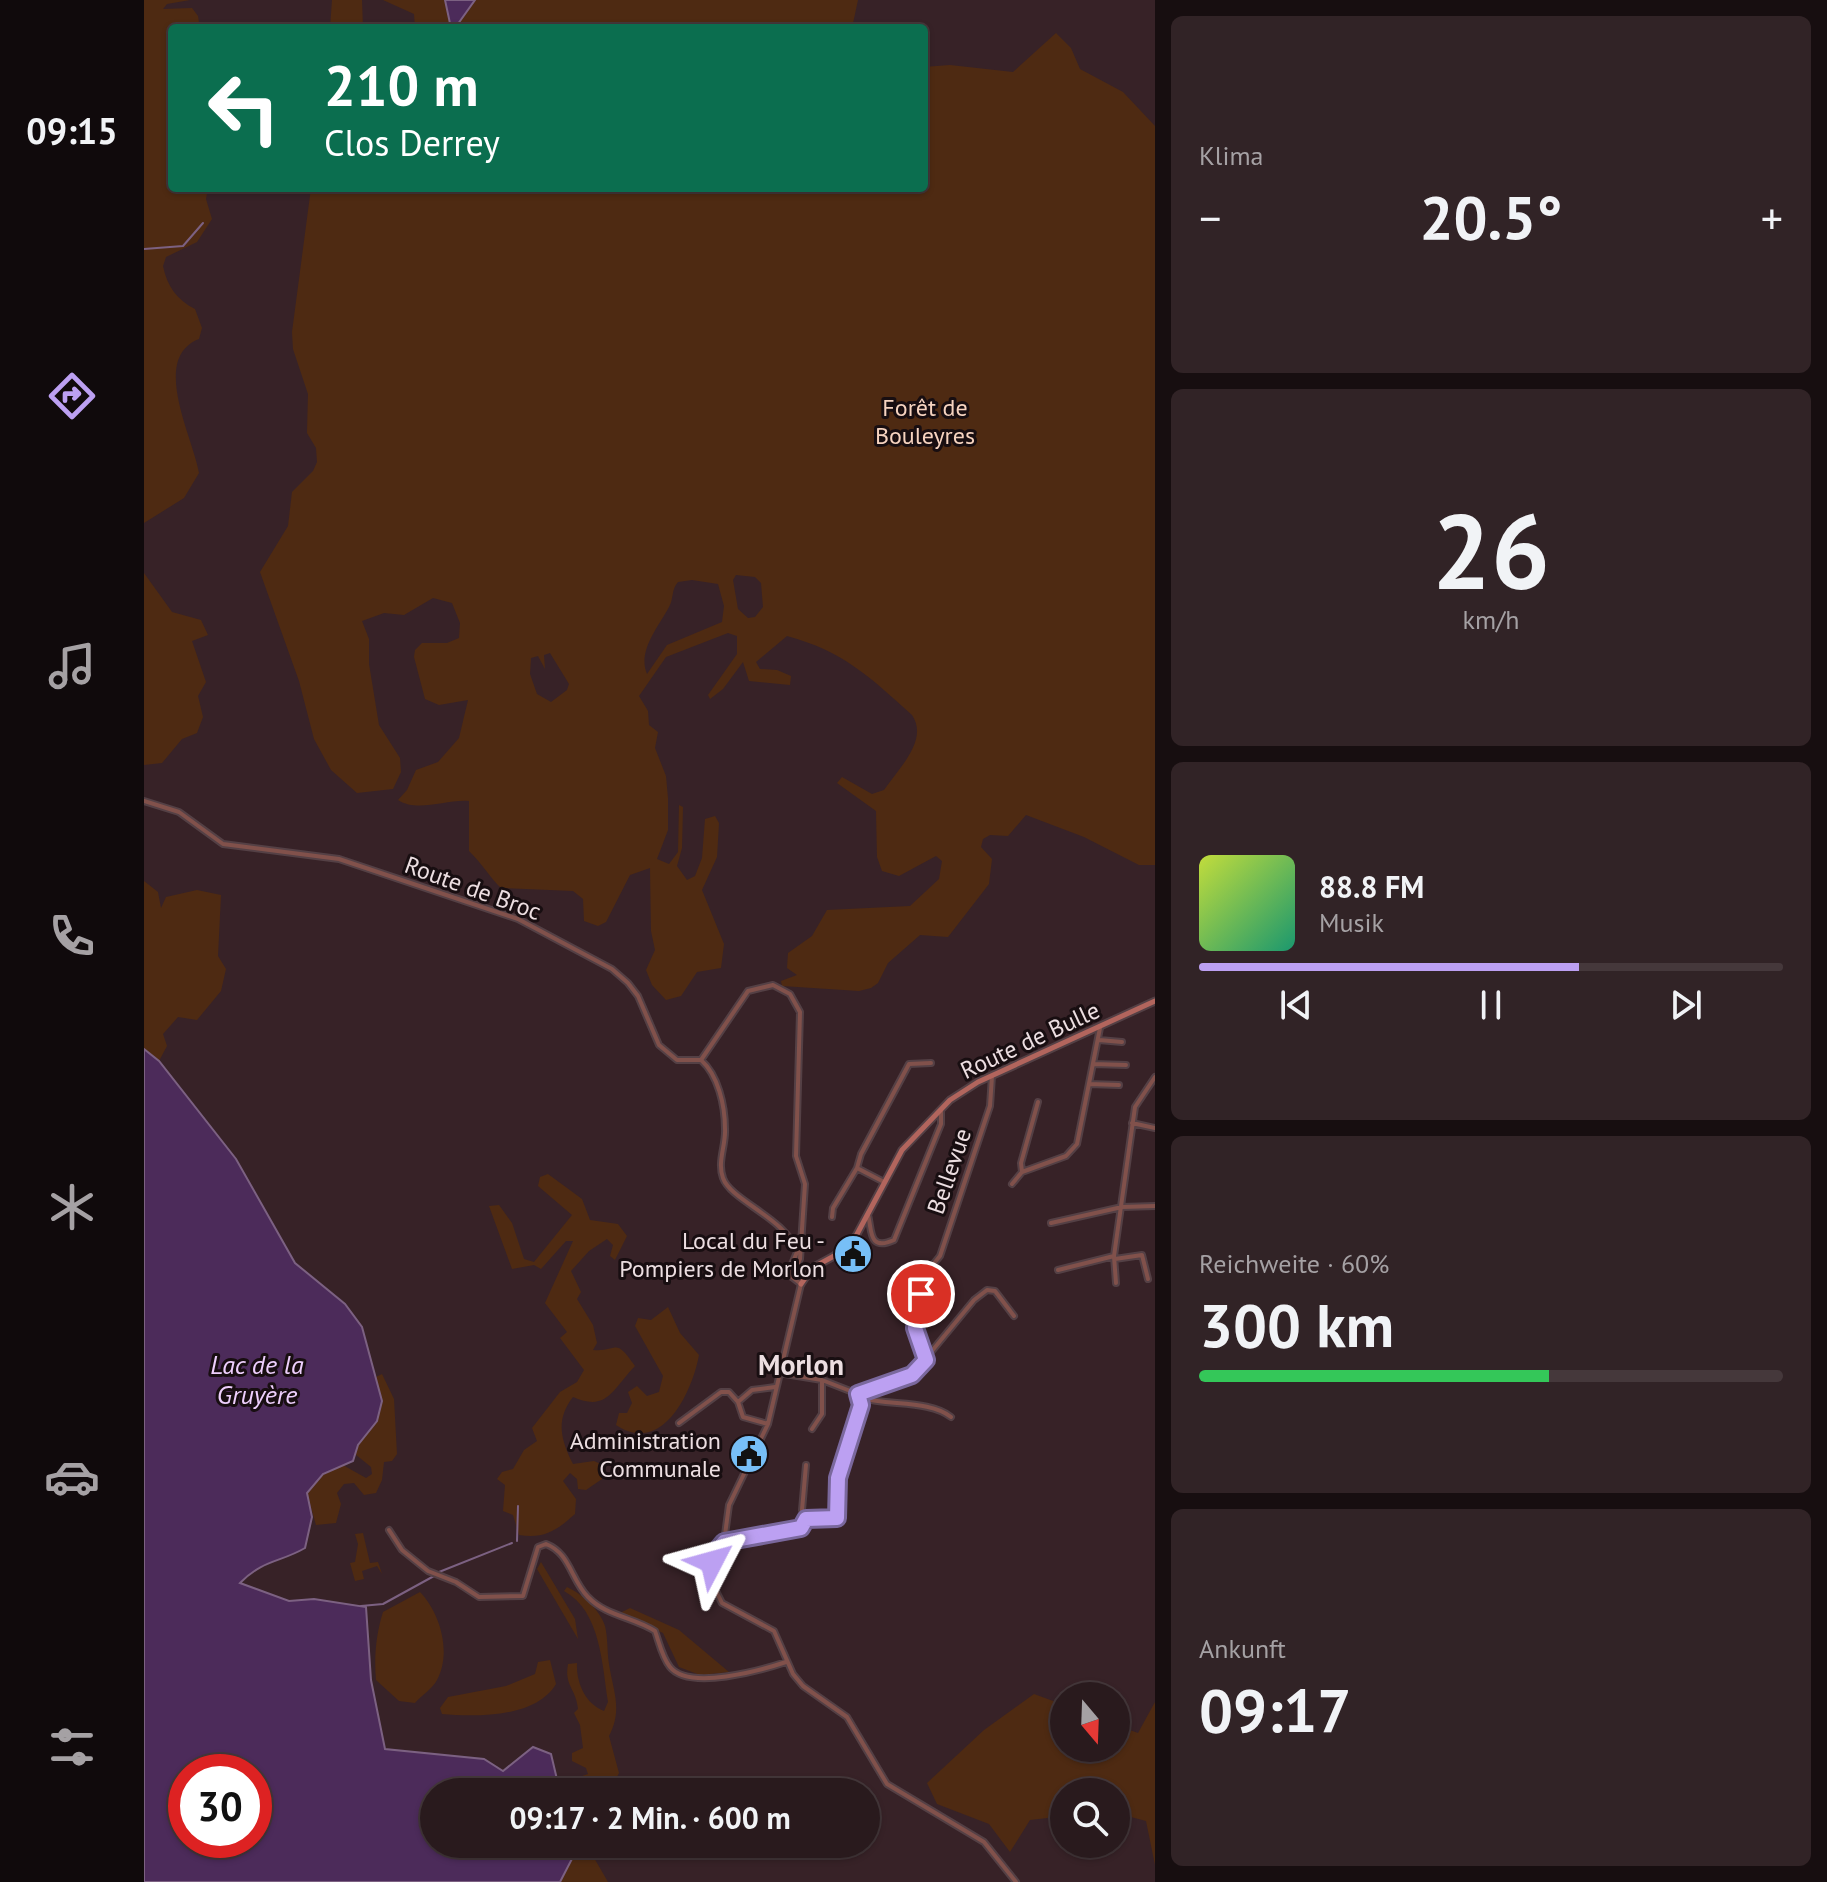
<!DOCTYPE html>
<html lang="de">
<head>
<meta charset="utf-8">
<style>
  :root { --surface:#291a1d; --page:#312326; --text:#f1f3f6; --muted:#a5a1a4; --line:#45383b; --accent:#bca0f2 }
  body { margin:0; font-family:"PT Sans",sans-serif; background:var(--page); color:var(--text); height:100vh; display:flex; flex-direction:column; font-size:30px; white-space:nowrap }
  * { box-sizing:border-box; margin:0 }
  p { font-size:26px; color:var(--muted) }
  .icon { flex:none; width:44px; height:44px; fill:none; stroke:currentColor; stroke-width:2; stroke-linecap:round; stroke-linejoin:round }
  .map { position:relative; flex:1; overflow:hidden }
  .details { display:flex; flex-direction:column; gap:16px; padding:16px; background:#170e10; width:672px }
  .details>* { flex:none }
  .top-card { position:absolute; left:24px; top:24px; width:760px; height:168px; border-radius:8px; box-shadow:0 2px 6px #0004,0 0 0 2px var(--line); background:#0b6e4f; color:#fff; overflow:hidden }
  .needle { width:52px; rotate:161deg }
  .buttons { position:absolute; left:906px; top:1682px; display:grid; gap:16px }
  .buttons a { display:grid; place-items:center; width:80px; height:80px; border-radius:50%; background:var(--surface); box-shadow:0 2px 6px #0004,0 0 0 2px var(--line); font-size:40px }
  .speed { position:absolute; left:24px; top:1754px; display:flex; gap:16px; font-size:40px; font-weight:700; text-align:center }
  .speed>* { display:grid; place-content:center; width:104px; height:104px; border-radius:50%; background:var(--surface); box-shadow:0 2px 6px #0004,0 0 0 2px var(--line); line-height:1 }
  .speed .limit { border:12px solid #d22; background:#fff; color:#111 }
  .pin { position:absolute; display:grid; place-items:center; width:68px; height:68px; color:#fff; margin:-34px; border:4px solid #fff; border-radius:50%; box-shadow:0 2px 8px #0007 }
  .me { position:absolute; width:88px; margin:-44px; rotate:51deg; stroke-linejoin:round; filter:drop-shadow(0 0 6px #0008) }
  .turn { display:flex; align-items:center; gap:28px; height:168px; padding:0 24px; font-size:36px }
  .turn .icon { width:104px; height:104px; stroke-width:2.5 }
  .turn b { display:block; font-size:56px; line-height:68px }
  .big { font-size:60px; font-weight:600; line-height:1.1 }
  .details .tile { flex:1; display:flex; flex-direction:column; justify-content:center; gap:12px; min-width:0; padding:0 28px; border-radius:12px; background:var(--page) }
  .details .dial { align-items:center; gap:0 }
  .dial b { font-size:104px; line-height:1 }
  .song { display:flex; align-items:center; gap:24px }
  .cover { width:96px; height:96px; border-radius:12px; background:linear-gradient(135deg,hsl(70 70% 55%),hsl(160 70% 35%)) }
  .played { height:8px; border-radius:4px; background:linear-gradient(90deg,var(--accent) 65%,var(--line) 65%) }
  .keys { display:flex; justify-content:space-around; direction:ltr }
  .heat { display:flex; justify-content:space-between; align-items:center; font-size:44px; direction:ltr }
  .charge { height:12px; border-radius:6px; background:linear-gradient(90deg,#34c759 60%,var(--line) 0) }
  .trip { position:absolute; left:276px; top:1778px; width:460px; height:80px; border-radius:40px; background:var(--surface); box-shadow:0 2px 6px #0004,0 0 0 2px var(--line); font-weight:600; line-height:80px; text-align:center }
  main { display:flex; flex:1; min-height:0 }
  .tabs { display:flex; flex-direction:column; width:144px; justify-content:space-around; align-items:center; background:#100a0c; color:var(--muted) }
  .tabs .icon { width:56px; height:56px }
  .tabs .on { color:var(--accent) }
  .tabs b { font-size:36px; color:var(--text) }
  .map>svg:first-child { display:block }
  .green { fill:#4e2a12; fill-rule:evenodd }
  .water { fill:#4c2b5a; stroke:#7c6182; stroke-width:2; fill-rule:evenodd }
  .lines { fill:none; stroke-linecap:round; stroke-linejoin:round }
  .stream { stroke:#7c6182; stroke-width:2 }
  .street-casing { stroke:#544045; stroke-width:8 }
  .secondary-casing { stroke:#544045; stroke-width:9 }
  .street { stroke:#81514b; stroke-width:4 }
  .secondary { stroke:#b2655d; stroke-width:5 }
  .route-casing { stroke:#7a689d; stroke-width:20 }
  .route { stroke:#bca0f2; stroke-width:14 }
  .labels { text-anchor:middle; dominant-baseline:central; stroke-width:6; stroke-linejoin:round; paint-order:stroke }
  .park-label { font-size:24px; fill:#f6d3bf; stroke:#180e11 }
  .street-label { font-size:24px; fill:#ecdee1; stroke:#180e11 }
  .poi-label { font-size:24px; fill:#ecdee1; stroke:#180e11; text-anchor:end }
  .water-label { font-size:26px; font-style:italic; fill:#eecffd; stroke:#180e11 }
  .quarter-label { font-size:28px; font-weight:bold; fill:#ecdee1; stroke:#180e11 }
</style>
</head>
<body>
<main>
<nav class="tabs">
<b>09:15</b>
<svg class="icon on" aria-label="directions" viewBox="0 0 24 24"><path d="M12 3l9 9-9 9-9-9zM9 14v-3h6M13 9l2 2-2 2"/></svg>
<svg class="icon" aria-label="music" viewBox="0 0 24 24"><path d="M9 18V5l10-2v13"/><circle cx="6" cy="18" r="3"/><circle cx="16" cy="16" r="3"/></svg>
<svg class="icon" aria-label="phone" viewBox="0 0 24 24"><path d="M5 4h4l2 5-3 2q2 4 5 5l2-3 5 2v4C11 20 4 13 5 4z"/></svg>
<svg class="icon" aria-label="climate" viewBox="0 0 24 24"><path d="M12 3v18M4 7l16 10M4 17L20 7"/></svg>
<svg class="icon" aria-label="car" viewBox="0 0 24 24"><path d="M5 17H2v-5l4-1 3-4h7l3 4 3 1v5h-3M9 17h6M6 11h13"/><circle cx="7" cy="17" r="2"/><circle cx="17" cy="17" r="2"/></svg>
<svg class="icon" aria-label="filters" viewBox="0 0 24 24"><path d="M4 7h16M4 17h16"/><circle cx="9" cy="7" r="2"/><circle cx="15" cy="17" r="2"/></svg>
</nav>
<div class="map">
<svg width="1011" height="1882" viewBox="0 0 1011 1882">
  <rect width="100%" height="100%" fill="#372227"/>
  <!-- green -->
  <path class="green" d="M 0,0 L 46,0 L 23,4 L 19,9 L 48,8 L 54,16 L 56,28 L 28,28 L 28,188 L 64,188 L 62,199 L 68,219 L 53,242 L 22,257 L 19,266 C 23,286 33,300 51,309 L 58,328 L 55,339 C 6,358 49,437 55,473 L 40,498 L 0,523 Z
    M 188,0 L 218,0 L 219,28 L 186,28 Z
    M 239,0 L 714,0 L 708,28 L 271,28 L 270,14 Z
    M 912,33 L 927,48 L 936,69 L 979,92 L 1011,126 L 1011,865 L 995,865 L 940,837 L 882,815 L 864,836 L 846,835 L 839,839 L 837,847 L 848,859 L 845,884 L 804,937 L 776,935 L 744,963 L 734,983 L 727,988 L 715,991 L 638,986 L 637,981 L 653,975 L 643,968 L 644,953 L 668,936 L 683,910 L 766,906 L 795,879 L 798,861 L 792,856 L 755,876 L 738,871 L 733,857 L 732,811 L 693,783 L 698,777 L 728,794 L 740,790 C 755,768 785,740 768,715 C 726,677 699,651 643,636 L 612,662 L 616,669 L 633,670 L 647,676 L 646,685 L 605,681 L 599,662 L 579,689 L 566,699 L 564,695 L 593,654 L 593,636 L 584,633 L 522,657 L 495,696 L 504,711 L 505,725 L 514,732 L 511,748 L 522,776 L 524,798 L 524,830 L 513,859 L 525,864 L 534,852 L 535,805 L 539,807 L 538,848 L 533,866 L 543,880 L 551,876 L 558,858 L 561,819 L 571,816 L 575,823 L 573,857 L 558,890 L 580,944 L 577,968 L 553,972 L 537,996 L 522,1000 L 508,985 L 502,970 L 511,950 L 507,931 L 506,868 L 486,875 L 462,922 L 454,926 L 440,921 L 439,899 L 429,891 L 357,888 C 347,879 337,862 325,851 L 325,801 C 302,799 274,813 254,800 L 263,790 L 272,770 L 294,762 L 315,738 L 324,700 L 295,705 L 281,699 L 270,657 L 271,650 L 278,643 L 303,643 L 315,638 L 316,623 L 308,603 L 289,598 L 260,615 L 240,613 L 218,621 L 225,639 L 225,664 L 235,725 L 256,758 L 257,772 L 249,789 L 213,793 L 187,770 L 170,739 L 155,681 L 116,572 L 144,526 L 148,492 L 169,471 L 173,462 L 172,448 L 163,433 L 164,394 L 149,349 L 148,332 L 167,188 L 780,188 L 780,67 L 806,65 L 869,72 ZM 592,575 L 611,577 L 617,583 L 619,607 L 611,617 L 604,618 L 594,609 L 589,580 ZM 548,580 L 574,584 L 580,606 L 578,622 L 523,645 L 503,674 C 493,651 515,626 525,607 C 530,598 527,590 534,582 ZM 406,653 L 425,684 L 423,690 L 407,702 L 393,694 L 386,674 L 387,658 L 394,656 L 401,669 L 400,655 Z
    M 0,573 L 28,612 L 57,620 L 64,635 L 48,641 L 62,682 L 54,696 L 59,717 L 53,733 L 38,739 L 18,763 L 0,765 Z
    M 0,881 L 14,892 L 17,908 L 22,897 L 53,890 L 77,895 L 74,956 L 82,969 L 77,991 L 53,1020 L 34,1017 L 19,1034 L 23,1046 L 15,1061 L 0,1049 Z
    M 404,1174 L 438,1199 L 446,1220 L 474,1224 L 483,1236 L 471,1260 L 466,1256 L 469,1245 L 463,1239 L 445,1251 L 427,1271 L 437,1292 L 433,1299 L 449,1325 L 453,1343 L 449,1350 C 475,1352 470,1336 491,1366 C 468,1390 463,1412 429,1397 C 411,1420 417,1440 429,1464 L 450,1461 L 461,1466 L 458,1479 L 442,1490 L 434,1489 L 433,1479 L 426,1473 L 419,1481 L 432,1499 L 431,1514 C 413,1530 401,1539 375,1535 L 369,1515 L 359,1511 L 361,1485 L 353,1479 L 358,1472 L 369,1469 L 380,1450 L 393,1441 L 388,1428 L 416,1392 L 433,1382 L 440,1370 L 416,1338 L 423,1332 L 401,1303 L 429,1241 L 422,1241 L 397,1269 L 390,1265 L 368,1269 L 345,1206 L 355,1205 L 368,1223 L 380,1259 L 390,1262 L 428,1215 L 394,1186 L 396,1177 Z
    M 524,1307 L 536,1333 L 555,1355 C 548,1393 518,1456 472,1425 L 475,1413 L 483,1413 L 488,1403 L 484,1392 L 493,1386 L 503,1396 L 515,1392 L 519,1376 L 491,1326 L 494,1318 L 507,1320 Z
    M 238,1374 L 250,1399 L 253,1454 L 248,1461 L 240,1462 L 238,1480 L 232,1493 L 220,1495 L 210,1483 L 200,1484 L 193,1493 L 197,1504 L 192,1523 L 172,1525 L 163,1493 L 179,1475 L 197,1464 L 222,1478 L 228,1474 L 227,1467 L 211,1454 C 222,1417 247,1426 230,1378 Z
    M 219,1533 L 226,1563 L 234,1562 L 238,1574 L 233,1566 L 218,1571 L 220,1579 L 211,1581 L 206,1563 L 211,1562 L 214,1544 L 211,1534 Z
    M 397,1562 L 431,1619 L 434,1639 L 393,1569 Z
    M 423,1587 C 438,1594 456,1610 461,1626 C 464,1638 463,1652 465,1664 C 469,1691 479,1709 465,1736 L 475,1773 L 465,1792 L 416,1792 L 415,1789 L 421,1782 L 444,1774 L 442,1768 L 428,1761 L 428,1753 L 439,1748 L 436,1725 L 430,1713 L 434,1709 C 432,1688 420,1686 424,1664 L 433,1663 C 432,1682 441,1704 460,1711 L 464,1702 C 458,1665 457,1611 420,1591 Z
    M 276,1592 C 296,1613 308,1652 293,1680 C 289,1688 277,1696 271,1703 L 255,1701 L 232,1680 C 230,1657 232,1634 239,1612 Z
    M 486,1608 L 535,1630 L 585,1672 L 556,1675 L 535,1667 L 519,1633 L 476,1613 Z
    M 406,1660 L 412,1684 C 392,1718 332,1717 298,1714 L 296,1708 L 304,1697 L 362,1686 L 391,1674 L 394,1662 Z
    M 890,1694 L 920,1705 L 920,1748 L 972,1748 L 972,1725 L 994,1733 L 1011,1702 L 1011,1865 L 1002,1821 L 972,1813 L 972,1792 L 920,1792 L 920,1816 L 886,1820 L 866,1852 L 845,1824 L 793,1804 L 783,1783 L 840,1730 Z
    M 428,1852 L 449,1856 L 464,1882 L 416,1882 Z"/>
  <!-- water -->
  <path class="water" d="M 301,0 L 331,0 L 311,28 L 307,28 Z
    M 0,1049 L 15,1061 L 92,1159 L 151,1263 L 201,1304 L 218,1327 L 238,1401 L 233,1421 L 214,1445 L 209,1461 L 179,1474 L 163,1493 L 168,1517 L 161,1548 C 135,1563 120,1559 96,1583 L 145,1601 L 170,1599 L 222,1607 L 227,1680 L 241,1749 L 340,1759 L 359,1771 L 389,1747 L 407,1754 L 416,1792 L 290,1792 L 290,1844 L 431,1844 L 431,1853 L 416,1882 L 0,1882 ZM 110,1772 L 110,1840 L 42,1840 L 42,1772 Z"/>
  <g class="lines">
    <!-- stream -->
    <path class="stream" d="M 0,249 L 39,246 L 59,223
      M 373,1541 L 374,1506
      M 295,1572 L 368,1543
      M 217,1606 L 239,1604 L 290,1576"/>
    <defs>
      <path id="street" d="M 0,801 L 35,812 L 79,844 L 195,859 L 374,919 L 468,969 L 484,983 L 494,996 L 515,1045 L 533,1060 L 557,1060 L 604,991 L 629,985 L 646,994 L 656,1012 L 652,1156 L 661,1184 L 656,1259 L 648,1277 L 657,1284 L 624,1424 L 585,1505 L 580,1542
        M 955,1040 L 978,1042
        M 557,1060 C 574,1075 581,1105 581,1129 C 582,1145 573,1162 579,1178 C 587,1201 642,1218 653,1252 L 646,1269 L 648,1277
        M 949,1064 L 982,1065
        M 945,1084 L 975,1085
        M 894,1102 L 877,1163 L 878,1172 L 922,1156 L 933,1144 L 956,1028
        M 988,1123 L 1011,1128
        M 740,1182 L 713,1168 L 717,1154 L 765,1064 L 787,1063
        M 868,1184 L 878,1172
        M 724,1215 C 728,1229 724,1252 750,1240 L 797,1124 L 797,1111
        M 688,1217 L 689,1208 L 713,1168
        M 907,1223 L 978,1207 L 1011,1206
        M 971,1259 L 998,1255 L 1004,1279
        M 914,1270 L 970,1256
        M 782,1273 L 796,1256 L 846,1106 L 848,1076
        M 972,1283 L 970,1256 L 991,1107 L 1011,1077
        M 777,1291 L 771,1328 L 782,1360
        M 635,1373 L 678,1380 L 714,1394 L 757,1381 L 768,1375 L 830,1300 L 843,1290 L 851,1291 L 870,1316
        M 718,1398 C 745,1406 786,1400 807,1417
        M 535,1423 L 577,1392 L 585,1392 L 594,1402
        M 624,1424 L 599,1417 L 594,1402 L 608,1390 L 631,1387
        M 668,1429 L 678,1414 L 678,1380
        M 662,1519 L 658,1510 L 662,1465
        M 245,1530 L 258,1550 L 284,1571 L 312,1582 L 335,1597 L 379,1596 L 394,1547 L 402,1544 C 426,1553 427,1580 444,1597 C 462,1616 489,1617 511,1631 C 515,1642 518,1657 526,1667 C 545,1691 618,1670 642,1662
        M 580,1542 C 566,1567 563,1576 578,1603 L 630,1631 L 649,1674 L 659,1686 L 703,1717 L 743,1784 L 840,1842 L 872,1882
        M 580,1542 L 657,1528 L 662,1519 L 693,1518 L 694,1478 L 717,1405 L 714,1394"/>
      <path id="secondary" d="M 657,1284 L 668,1268 L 690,1256 L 712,1236 L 758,1150 L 806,1100 L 834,1082 L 1011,1001"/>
    </defs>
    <!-- street casing -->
    <use href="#street" class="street-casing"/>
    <!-- secondary casing -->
    <use href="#secondary" class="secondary-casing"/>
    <!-- street -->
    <use href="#street" class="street"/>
    <!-- secondary -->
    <use href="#secondary" class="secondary"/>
  </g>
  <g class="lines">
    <defs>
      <path id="route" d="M 568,1562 L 569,1555 L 580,1542 L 657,1528 L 662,1519 L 693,1518 L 694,1478 L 717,1405 L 714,1394 L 768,1375 L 782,1360 L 771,1328 L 777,1294"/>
    </defs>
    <!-- route casing -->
    <use href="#route" class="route-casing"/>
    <!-- route -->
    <use href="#route" class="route"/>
  </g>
  <!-- icons -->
  <defs>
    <symbol id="civic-disc" viewBox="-11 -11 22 22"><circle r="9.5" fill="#77bff7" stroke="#180e11"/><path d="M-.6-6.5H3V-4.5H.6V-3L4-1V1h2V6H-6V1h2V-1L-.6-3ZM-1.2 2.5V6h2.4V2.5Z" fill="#111"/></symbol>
  </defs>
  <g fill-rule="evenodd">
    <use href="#civic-disc" x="687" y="1232" width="44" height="44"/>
    <use href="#civic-disc" x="583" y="1432" width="44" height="44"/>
  </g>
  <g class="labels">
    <!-- park labels -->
    <g class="park-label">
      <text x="781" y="407">Forêt de<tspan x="781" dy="28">Bouleyres</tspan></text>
    </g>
    <!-- street labels -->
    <g class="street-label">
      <text transform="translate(329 888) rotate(20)">Route de Broc</text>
      <text transform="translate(886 1040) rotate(-25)">Route de Bulle</text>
      <text transform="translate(805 1171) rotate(-71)">Bellevue</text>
    </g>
    <!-- poi labels -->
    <g class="poi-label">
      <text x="681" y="1240">Local du Feu -<tspan x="681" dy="28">Pompiers de Morlon</tspan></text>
      <text x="577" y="1440">Administration<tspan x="577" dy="28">Communale</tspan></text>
    </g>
    <!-- water labels -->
    <g class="water-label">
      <text x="113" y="1364">Lac de la<tspan x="113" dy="30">Gruyère</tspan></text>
    </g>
    <!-- quarter labels -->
    <g class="quarter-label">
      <text x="657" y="1364">Morlon</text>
    </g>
  </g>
</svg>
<div class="buttons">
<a><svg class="needle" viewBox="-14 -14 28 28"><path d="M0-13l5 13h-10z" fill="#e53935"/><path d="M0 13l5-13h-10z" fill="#a5a1a4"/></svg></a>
<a><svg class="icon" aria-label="search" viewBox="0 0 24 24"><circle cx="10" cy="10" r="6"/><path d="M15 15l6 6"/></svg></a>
</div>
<div class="speed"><div class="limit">30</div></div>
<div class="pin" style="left:777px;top:1294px;background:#d93025"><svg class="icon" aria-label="arrive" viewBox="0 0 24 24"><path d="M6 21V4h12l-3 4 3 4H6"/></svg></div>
<svg class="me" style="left:568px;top:1562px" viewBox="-20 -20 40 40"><path d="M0-17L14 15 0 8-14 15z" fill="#bca0f2" stroke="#fff" stroke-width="4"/></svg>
<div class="trip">09:17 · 2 Min. · 600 m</div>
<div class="top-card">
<div class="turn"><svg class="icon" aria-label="left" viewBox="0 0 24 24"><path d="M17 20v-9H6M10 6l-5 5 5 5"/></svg><div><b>210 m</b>Clos Derrey</div></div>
</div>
</div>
<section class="details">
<div class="tile"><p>Klima</p>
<div class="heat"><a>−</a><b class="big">20.5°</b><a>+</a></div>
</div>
<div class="tile dial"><b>26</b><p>km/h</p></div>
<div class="tile">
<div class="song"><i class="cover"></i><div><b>88.8 FM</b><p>Musik</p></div></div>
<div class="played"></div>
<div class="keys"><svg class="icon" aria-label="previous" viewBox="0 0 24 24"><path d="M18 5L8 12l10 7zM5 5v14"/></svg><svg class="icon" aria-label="pause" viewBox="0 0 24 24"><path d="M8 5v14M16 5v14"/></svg><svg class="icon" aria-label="next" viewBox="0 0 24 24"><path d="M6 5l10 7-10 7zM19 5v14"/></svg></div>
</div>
<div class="tile"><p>Reichweite · 60%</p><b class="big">300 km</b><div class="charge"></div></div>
<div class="tile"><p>Ankunft</p><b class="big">09:17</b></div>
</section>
</main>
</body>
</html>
